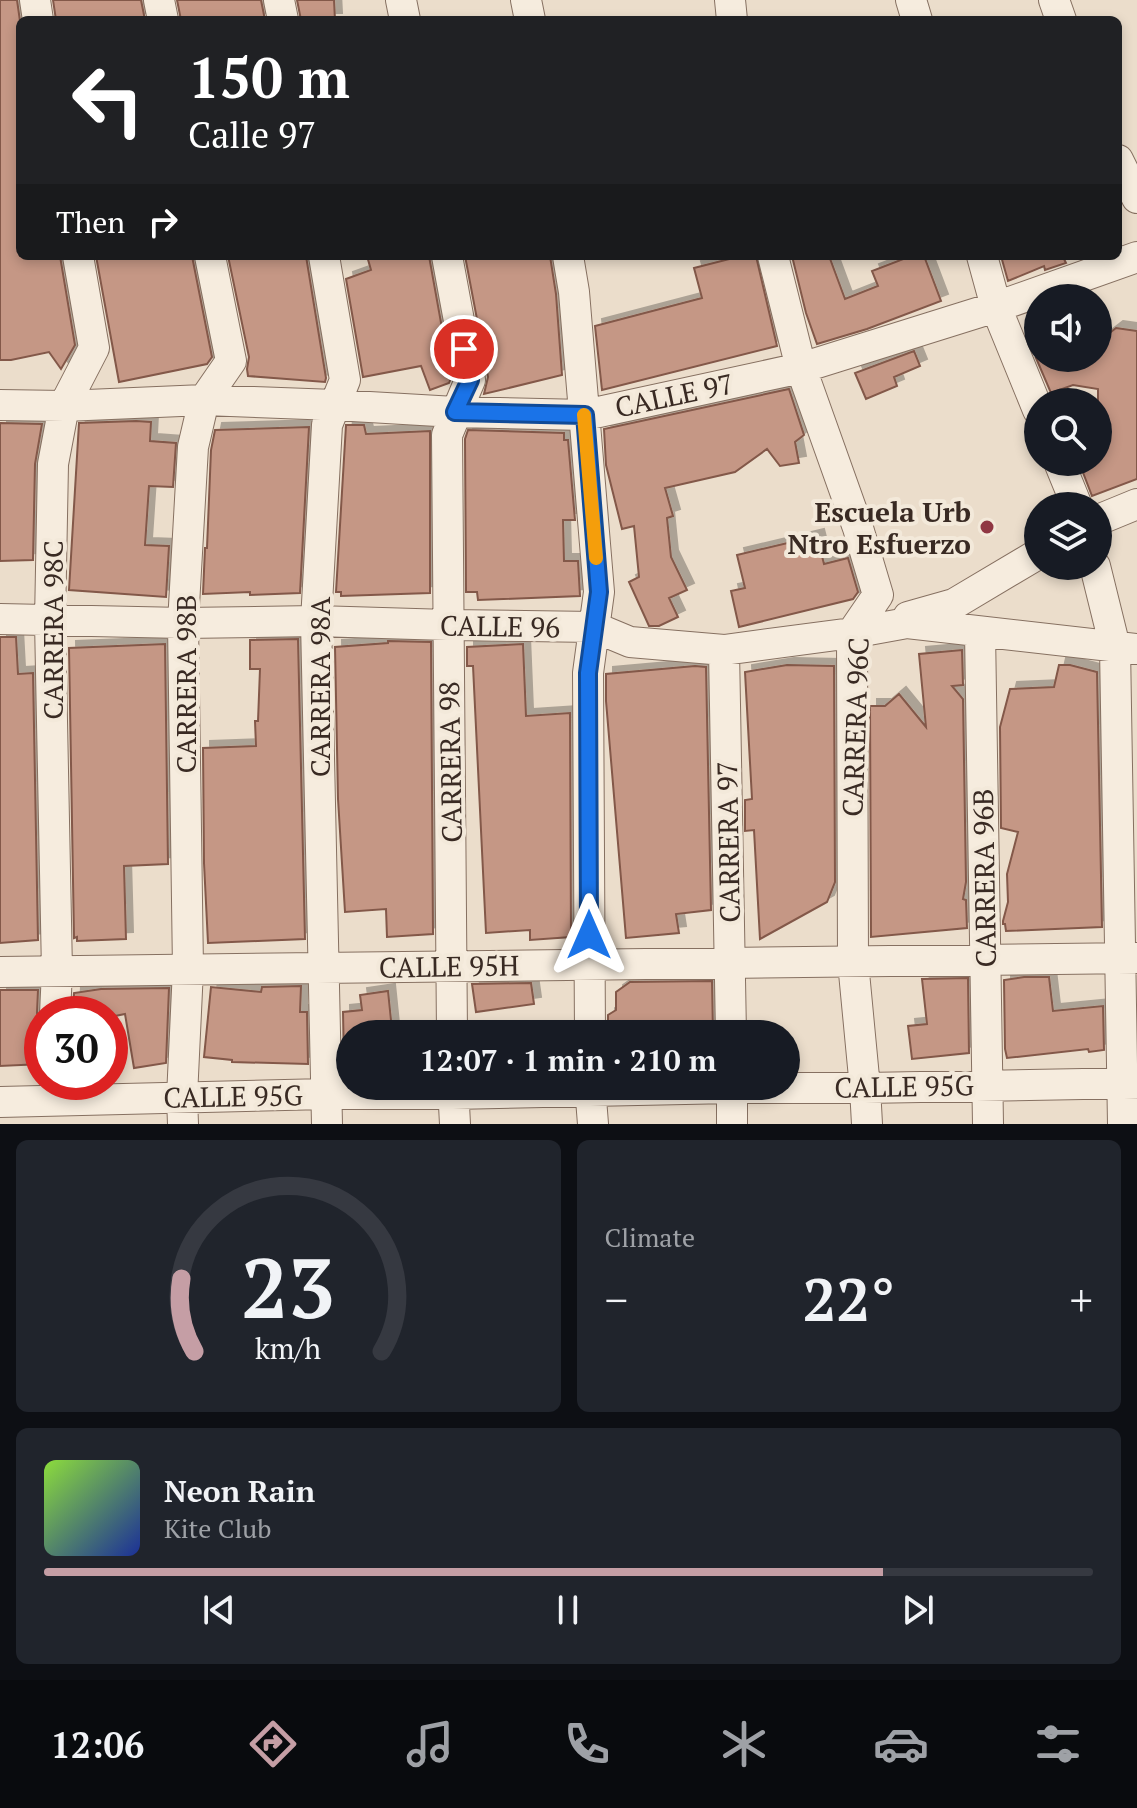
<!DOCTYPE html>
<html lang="en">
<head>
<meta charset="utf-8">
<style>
  :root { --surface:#171b24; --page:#20242c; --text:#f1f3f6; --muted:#9ea1a6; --line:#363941; --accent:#c59ea5 }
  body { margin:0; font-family:"PT Serif",serif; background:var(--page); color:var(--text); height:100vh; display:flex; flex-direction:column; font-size:30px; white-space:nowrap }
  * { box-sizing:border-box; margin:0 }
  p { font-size:26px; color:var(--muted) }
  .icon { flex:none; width:44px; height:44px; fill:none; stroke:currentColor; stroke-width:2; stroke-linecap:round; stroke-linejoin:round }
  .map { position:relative; height:1124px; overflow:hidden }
  .sheet { display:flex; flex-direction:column; gap:16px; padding:16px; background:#0d0f14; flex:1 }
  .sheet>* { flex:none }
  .guide { position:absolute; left:16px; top:16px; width:1106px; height:244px; border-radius:12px; box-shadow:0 4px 12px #0003; background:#202124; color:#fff; overflow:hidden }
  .fabs { position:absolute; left:1024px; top:284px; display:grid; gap:16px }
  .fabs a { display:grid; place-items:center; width:88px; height:88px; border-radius:50%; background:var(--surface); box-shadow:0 4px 12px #0003; font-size:40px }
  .speed { position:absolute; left:24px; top:996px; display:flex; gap:16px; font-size:40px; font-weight:700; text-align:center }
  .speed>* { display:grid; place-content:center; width:104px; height:104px; border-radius:50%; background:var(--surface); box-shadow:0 4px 12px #0003; line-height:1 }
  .speed .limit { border:12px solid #d22; background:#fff; color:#111 }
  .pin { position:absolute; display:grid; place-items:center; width:68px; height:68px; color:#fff; margin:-34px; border:4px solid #fff; border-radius:50%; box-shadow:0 2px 8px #0007 }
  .me { position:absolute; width:88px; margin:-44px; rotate:0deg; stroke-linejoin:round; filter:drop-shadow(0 0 6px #0008) }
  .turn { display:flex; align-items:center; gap:28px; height:168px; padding:0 40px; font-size:36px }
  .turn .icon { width:104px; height:104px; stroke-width:2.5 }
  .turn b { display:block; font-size:56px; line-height:68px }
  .then { display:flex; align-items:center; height:76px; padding:0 40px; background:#0003; gap:16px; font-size:30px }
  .big { font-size:60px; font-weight:700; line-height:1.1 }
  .sheet .widget { flex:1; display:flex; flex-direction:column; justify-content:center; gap:12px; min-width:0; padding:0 28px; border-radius:12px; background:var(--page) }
  .sheet .dial { align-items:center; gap:0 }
  .dial svg { height:208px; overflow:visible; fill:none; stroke:var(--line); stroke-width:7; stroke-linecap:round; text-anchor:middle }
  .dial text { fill:var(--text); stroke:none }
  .song { display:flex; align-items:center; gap:24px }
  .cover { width:96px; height:96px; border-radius:12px; background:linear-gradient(135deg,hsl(90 70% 55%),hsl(230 70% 35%)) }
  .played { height:8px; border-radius:4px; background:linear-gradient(90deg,var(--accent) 80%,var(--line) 80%) }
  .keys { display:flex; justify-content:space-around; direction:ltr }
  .heat { display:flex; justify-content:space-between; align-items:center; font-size:44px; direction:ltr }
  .sheet .tiles { flex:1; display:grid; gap:16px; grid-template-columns:1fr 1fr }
  .widget:last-child { grid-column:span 2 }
  .trip { position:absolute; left:336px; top:1020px; width:464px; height:80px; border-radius:40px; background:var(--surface); box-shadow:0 4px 12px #0003; font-weight:700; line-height:80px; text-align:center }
  .tabs { display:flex; height:128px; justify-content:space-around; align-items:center; background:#090b0e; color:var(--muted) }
  .tabs .icon { width:56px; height:56px }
  .tabs .active { color:var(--accent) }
  .tabs b { font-size:36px; color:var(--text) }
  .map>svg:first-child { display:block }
  .building { fill:#c59785; stroke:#835849; stroke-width:2; filter:url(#shadow) }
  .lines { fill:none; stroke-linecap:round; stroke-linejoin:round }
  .minor-casing { stroke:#867061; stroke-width:32 }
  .minor { stroke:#f6ecde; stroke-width:30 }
  .route-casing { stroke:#114b97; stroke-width:20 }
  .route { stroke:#1a73e8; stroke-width:14 }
  .slow { stroke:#f59e0b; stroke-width:14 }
  .poi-dot { fill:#903743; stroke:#f3e9da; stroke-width:3 }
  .labels { text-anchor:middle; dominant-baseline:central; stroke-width:8; stroke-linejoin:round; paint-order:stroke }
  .street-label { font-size:28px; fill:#392a23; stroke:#f3e9da }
  .poi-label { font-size:28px; font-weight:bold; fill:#392a23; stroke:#f3e9da; text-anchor:end }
</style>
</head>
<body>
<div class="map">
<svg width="1137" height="1124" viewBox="0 0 1137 1124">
  <defs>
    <filter id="shadow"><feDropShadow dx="7" dy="-7" stdDeviation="0" flood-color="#0004"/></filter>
  </defs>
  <rect width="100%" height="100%" fill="#ebddcb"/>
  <!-- building -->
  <path class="building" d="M 0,0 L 17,0 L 20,21 L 20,256 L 60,256 L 75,345 L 61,369 L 49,352 L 11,360 L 0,360 Z
    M 53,0 L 141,0 L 145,20 L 56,20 Z
    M 177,0 L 261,0 L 265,20 L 181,20 Z
    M 297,0 L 334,0 L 335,20 L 301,20 Z
    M 96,256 L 192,256 L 212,357 L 207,364 L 119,382 Z
    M 228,256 L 306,256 L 326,378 L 325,382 L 248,376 L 247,369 L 249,357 Z
    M 367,256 L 429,256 L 451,378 L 449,383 L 430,390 L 421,366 L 363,377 L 346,279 L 371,270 Z
    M 465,256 L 550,256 L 556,294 L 562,375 L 484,394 L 488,377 Z
    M 741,256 L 756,256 L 777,346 L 602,390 L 595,326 L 702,298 L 694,268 Z
    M 792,256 L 829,256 L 845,299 L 878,286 L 872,271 L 911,256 L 924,256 L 941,301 L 867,329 L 817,344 L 806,313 Z
    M 1001,256 L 1068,256 L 1068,257 L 1064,259 L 1066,263 L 1045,270 L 1044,266 L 1008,281 Z
    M 1116,328 L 1137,331 L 1137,479 L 1092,496 L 1079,462 L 1098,462 L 1098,389 L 1073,385 L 1051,393 L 1036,358 L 1098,358 L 1098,342 Z
    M 914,351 L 920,366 L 894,377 L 897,386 L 866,399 L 855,373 Z
    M 789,389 L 804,435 L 795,442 L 799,463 L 780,466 L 767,449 L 735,472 L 665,488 L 673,516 L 667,518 L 671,557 L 687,590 L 669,598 L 678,617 L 659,626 L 649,626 L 629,582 L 639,577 L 634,526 L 622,529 L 606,465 L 604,429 Z
    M 136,421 L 151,422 L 150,441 L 176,443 L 173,487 L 149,486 L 145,545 L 169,546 L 166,597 L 69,590 L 79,423 Z
    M 0,423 L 42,424 L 35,464 L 33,560 L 0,561 Z
    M 346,425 L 364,425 L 366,434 L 430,431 L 430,593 L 341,596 L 341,592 L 336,592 Z
    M 309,427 L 300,593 L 250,595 L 250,592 L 203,594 L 205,548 L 207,548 L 211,450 L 215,430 Z
    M 468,430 L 564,433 L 564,440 L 568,440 L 575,520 L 563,520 L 564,561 L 578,561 L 580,596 L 478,600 L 477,592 L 466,592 L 465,439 Z
    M 817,536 L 824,564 L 848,558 L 858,592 L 853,599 L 739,627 L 731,591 L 745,588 L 737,555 Z
    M 0,637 L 16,637 L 18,674 L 33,673 L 38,940 L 0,943 Z
    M 298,639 L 305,939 L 208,943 L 204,863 L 203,748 L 256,746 L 255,721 L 258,721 L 260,669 L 250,669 L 250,640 Z
    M 388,641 L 431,642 L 433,934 L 387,937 L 386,909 L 345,912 L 338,799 L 335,647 L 388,643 Z
    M 165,644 L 168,864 L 124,866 L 126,939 L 77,941 L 77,937 L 74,938 L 69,648 Z
    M 523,644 L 526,716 L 570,713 L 571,937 L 530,940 L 530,930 L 486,933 L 473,666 L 467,666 L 467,647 Z
    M 962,650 L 963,685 L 952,686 L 963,699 L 966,882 L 963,899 L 966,900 L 967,928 L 871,937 L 870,706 L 885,706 L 899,694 L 926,727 L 919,654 Z
    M 787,665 L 834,666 L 835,882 L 827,902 L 760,939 L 754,830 L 745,831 L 745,800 L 752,799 L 745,672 Z
    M 1059,665 L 1070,665 L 1097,672 L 1102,927 L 1006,931 L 1005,924 L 1003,924 L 1003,921 L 1008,902 L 1007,874 L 1018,832 L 1001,828 L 1000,727 L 1010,689 L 1054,687 Z
    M 695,666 L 706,667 L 711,910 L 676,914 L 679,933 L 626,938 L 606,701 L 606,674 Z
    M 1024,977 L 1049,977 L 1053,1011 L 1103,1006 L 1104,1050 L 1089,1052 L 1088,1049 L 1007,1058 L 1005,1049 L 1004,980 Z
    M 968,978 L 969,1053 L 912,1059 L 908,1026 L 927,1024 L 922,979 Z
    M 712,981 L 713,1034 L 608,1034 L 608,1015 L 616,1010 L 616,992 L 630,982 Z
    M 531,983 L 534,1004 L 476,1012 L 472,984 Z
    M 301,986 L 300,1012 L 307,1012 L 308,1064 L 232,1062 L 232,1060 L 204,1057 L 211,987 L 261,992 L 262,987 Z
    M 169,988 L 166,1063 L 134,1068 L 125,1014 L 110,1017 L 110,1014 L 73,1014 L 74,993 L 101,989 Z
    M 0,990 L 38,990 L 37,1013 L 39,1022 L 42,1026 L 42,1064 L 0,1066 Z
    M 388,991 L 392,1030 L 390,1030 L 390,1034 L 350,1034 L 350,1065 L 344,1065 L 343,1012 L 362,1010 L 360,995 Z"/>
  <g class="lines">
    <defs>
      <path id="minor" d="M 35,0 L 38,20
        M 159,0 L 163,20
        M 279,0 L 283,20
        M 401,0 L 405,20
        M 526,0 L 530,20
        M 730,0 L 732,20
        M 911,0 L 917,20
        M 1054,0 L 1061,20
        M 1118,160 L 1137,198
        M 324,256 L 345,380 L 327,425 L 316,621 L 327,1124
        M 447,256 L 470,380 L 447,435 L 452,1034
        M 568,256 L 574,292 L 599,592 L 588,673 L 590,1034
        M 773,256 L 801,368 L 858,528 L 878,595 L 852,633 L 853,962 L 865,1088 L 867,1124
        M 982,256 L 996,307 L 1038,410
        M 0,405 L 64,406 L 204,400 L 335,405 L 455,412 L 585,415 L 801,368 L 996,307 L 1137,257
        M 1059,462 L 1077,506
        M 1098,520 L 1137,504
        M 1095,566 L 1115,647 L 1123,1124
        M 908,617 L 954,604 L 1038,554
        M 0,619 L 183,623 L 316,621 L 448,625 L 594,627 L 630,642 L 724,650 L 852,633 L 907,623 L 1137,649
        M 980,632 L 988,1124
        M 724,650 L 731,1034
        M 0,972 L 1137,958
        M 55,1014 L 57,971 L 50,621 L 53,464 L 64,406 L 94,348 L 78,256
        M 453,1086 L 455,1124
        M 590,1086 L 593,1124
        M 732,1086 L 732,1124
        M 0,1102 L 326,1094 L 453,1094 L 732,1088 L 865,1088 L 1137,1083
        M 183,1124 L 182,1097 L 188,969 L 183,623 L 193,447 L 204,400 L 231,361 L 210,256"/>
    </defs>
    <!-- minor casing -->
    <use href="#minor" class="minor-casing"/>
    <!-- minor -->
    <use href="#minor" class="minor"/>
  </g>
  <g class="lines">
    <defs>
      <path id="route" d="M 464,349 L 470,380 L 455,412 L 585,415 L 599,592 L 588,673 L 589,935"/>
    </defs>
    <!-- route casing -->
    <use href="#route" class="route-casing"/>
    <!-- route -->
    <use href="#route" class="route"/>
    <!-- slow -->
    <path class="slow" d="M 584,415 L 596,558"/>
  </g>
  <!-- markers -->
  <circle class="poi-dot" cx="987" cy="527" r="8"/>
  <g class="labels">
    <!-- street labels -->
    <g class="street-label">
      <text transform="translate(674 395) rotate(-12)">CALLE 97</text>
      <text transform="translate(500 626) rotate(1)">CALLE 96</text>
      <text transform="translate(52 630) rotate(-90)">CARRERA 98C</text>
      <text transform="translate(185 684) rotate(-90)">CARRERA 98B</text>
      <text transform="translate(319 687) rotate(-90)">CARRERA 98A</text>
      <text transform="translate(855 727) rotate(-88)">CARRERA 96C</text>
      <text transform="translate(450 762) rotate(-91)">CARRERA 98</text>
      <text transform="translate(728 842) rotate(-91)">CARRERA 97</text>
      <text transform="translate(984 878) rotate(-91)">CARRERA 96B</text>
      <text transform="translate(449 966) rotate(-1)">CALLE 95H</text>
      <text transform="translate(904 1086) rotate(-1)">CALLE 95G</text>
      <text transform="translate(233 1096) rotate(-1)">CALLE 95G</text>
    </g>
    <!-- poi labels -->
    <g class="poi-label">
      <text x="971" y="511">Escuela Urb<tspan x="971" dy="32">Ntro Esfuerzo</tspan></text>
    </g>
  </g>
</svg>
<div class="fabs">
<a><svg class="icon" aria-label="sound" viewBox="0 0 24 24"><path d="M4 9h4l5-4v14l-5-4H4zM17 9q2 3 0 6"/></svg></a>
<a><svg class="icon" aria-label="search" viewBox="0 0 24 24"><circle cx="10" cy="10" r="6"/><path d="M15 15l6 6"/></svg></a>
<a><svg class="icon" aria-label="layers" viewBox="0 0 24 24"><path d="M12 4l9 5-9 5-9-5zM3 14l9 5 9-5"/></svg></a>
</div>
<div class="speed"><div class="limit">30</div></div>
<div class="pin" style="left:464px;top:349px;background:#d93025"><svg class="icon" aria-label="arrive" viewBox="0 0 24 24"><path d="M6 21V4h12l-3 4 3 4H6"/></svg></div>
<svg class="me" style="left:589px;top:935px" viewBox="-20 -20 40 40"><path d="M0-17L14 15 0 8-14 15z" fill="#1a73e8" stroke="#fff" stroke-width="4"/></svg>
<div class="trip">12:07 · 1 min · 210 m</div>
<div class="guide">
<div class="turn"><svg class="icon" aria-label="left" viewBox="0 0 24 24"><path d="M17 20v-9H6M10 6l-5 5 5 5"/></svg><div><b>150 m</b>Calle 97</div></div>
<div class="then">Then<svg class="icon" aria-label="right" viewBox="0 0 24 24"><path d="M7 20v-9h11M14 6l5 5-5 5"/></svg></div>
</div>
</div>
<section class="sheet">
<div class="tiles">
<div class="widget dial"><svg viewBox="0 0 100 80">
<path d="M14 69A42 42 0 1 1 86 69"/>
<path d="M14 69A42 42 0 0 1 9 41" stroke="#c59ea5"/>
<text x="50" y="56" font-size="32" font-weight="700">23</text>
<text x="50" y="72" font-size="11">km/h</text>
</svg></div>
<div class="widget"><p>Climate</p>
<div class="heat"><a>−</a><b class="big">22°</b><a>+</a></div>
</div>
<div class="widget">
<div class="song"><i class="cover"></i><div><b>Neon Rain</b><p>Kite Club</p></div></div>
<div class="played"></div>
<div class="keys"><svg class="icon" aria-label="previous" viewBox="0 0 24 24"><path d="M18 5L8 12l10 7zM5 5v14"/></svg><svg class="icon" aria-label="pause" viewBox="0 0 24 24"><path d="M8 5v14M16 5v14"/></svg><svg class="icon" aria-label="next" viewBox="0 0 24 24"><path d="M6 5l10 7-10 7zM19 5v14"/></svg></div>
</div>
</div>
</section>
<nav class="tabs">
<b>12:06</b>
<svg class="icon active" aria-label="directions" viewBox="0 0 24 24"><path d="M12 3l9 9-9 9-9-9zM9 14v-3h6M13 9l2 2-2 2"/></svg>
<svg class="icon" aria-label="music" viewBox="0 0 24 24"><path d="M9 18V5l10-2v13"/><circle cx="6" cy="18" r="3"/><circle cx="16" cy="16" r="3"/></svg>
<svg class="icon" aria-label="phone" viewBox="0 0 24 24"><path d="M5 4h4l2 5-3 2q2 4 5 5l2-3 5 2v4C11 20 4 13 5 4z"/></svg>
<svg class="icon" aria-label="climate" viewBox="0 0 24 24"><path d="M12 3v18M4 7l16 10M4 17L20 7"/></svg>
<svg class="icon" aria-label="car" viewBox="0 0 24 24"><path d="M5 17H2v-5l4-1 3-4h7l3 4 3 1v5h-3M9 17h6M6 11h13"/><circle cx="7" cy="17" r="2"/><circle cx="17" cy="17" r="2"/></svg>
<svg class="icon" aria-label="filters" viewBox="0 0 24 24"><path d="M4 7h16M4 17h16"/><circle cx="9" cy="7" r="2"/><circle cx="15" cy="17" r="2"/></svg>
</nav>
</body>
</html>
